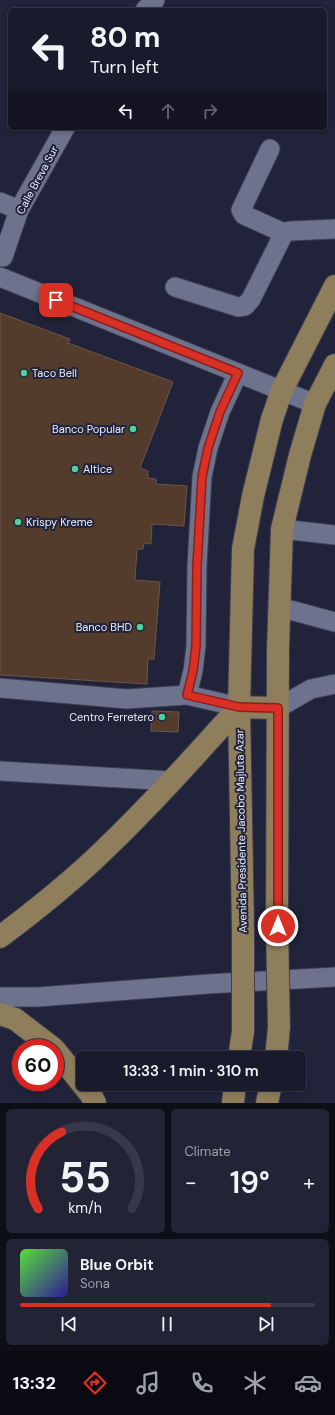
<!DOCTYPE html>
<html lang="en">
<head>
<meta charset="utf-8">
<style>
  :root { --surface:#191a2c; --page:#222334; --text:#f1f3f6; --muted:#9fa1a9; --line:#373848; --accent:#d93025 }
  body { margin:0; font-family:"DM Sans",sans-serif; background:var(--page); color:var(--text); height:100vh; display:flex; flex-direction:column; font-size:15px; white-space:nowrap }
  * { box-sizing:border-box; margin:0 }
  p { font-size:13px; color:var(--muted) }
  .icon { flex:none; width:22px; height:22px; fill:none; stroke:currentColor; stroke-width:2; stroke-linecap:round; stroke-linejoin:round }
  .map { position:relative; height:1103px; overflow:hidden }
  .panel { display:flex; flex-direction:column; gap:6px; padding:6px; background:#0e0e18; flex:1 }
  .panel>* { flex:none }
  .top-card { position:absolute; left:8px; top:8px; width:319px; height:122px; border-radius:6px; box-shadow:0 2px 6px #0003,0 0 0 1px var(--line); background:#191a2c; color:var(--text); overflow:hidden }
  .speed { position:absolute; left:12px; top:1039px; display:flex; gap:8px; font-size:20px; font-weight:700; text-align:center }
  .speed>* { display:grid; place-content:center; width:52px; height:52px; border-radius:50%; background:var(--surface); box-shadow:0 2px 6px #0003,0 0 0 1px var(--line); line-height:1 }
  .speed .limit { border:6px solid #d22; background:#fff; color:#111 }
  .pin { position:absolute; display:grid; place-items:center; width:34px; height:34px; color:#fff; margin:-17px; border-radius:8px; box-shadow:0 2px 6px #0006 }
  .me { position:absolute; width:44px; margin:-22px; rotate:0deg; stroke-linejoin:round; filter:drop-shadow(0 0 3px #0008) }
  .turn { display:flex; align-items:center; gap:14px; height:84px; padding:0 16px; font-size:18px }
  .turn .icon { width:52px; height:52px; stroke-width:2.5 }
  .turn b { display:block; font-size:28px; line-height:34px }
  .lanes { display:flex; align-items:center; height:38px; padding:0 16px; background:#0003; justify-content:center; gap:20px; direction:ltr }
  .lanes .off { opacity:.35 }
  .big { font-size:30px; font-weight:600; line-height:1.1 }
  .panel .tile { flex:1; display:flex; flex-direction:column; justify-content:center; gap:6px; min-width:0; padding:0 14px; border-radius:6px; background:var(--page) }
  .panel .dial { align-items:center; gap:0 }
  .dial svg { height:104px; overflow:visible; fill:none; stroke:var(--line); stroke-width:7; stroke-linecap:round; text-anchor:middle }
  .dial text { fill:var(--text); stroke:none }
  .song { display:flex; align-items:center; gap:12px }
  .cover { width:48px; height:48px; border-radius:6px; background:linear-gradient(135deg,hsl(110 70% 55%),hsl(250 70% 35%)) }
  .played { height:4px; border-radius:2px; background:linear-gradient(90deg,var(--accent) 85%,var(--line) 85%) }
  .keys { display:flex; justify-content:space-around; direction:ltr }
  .heat { display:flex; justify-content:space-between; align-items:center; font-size:22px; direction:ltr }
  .panel .tiles { flex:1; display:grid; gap:6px; grid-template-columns:1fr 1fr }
  .tile:last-child { grid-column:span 2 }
  .trip { position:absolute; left:76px; top:1051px; width:230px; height:40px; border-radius:6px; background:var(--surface); box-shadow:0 2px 6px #0003,0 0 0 1px var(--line); font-weight:600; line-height:40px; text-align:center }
  .menu { display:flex; height:64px; justify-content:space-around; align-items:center; background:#0a0a12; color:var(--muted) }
  .menu .icon { width:28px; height:28px }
  .menu .current { color:var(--accent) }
  .menu b { font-size:18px; color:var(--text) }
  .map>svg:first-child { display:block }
  .building { fill:#543c2d; stroke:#6f5545 }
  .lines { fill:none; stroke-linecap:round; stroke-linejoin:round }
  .minor-casing { stroke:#3c3e51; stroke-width:21 }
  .major-casing { stroke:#3c3e51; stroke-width:24 }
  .minor { stroke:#6e738d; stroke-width:19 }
  .major { stroke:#8e7e5b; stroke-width:22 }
  .major-bridge-casing { stroke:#3c3e51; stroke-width:24; stroke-linecap:butt }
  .major-bridge { stroke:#8e7e5b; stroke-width:22 }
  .route-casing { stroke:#8d1f18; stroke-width:10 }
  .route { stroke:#d93025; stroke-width:7 }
  .poi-dot { fill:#48d49d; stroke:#21233a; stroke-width:1.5 }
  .labels { text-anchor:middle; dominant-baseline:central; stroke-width:4; stroke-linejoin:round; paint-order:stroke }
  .street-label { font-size:11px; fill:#ebedfd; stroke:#21233a }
  .poi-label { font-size:11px; fill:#ebedfd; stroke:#21233a; text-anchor:start }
</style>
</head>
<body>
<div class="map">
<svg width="335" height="1103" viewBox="0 0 335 1103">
  <rect width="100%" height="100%" fill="#21233a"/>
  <!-- building -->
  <path class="building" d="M 0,313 L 70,339 L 68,343 L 173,382 L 140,468 L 148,471 L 148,478 L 156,479 L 156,484 L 187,486 L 184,526 L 152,524 L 151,544 L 144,543 L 143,549 L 137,549 L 135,580 L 160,582 L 154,659 L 148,659 L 147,684 L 0,675 Z
    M 152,711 L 179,712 L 178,732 L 151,731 Z"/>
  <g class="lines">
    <defs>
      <path id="minor" d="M 145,10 L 155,0
        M 270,149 L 241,210 L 244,215 L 284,233
        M 0,202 L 19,210
        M 3,257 L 19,210 L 65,128
        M 0,277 L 315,404
        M 175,287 L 238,307 L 245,306 L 251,299 L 284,233 L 290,231 L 335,229
        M 282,529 L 335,535
        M 279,607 L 335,622
        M 0,688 L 127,699 L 187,695 L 239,707
        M 187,695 L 193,671 L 196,646 L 197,566 L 202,477 L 208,448 L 220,412 L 238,373
        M 278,708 L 311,689 L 335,684
        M 0,771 L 172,781
        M 0,997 L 38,997 L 208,984 L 335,977"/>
      <path id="major" d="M 277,926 L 278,649 L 282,529 L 300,455 L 315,404 L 335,365
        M 243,929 L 239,707 L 243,549 L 253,496 L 272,419 L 282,390 L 335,286
        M 0,937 C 36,910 71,882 103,851 C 151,805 195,756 239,707 L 278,708
        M 0,1014 L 15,1019 L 53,1048
        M 55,1050 L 91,1095 L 95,1103
        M 239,1058 L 243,1031
        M 276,1058 L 279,1027
        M 233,1103 L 235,1084
        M 267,1103 L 271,1084"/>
    </defs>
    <!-- minor casing -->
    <use href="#minor" class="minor-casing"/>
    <!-- major casing -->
    <use href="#major" class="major-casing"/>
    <!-- minor -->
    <use href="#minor" class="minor"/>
    <!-- major -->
    <use href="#major" class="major"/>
    <defs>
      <path id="major-bridge" d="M 277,926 L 279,1027
        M 243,1031 L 243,929"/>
    </defs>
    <!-- major-bridge casing -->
    <use href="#major-bridge" class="major-bridge-casing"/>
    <!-- major-bridge -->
    <use href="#major-bridge" class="major-bridge"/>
  </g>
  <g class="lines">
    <defs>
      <path id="route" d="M 56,300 L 238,373 L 220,412 L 208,448 L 202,477 L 197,566 L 196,646 L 193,671 L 187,695 L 239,707 L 278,708 L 278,926"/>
    </defs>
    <!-- route casing -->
    <use href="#route" class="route-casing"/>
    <!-- route -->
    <use href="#route" class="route"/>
  </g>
  <!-- markers -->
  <g class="poi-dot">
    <circle cx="24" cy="373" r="4"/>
    <circle cx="133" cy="429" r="4"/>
    <circle cx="75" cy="469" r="4"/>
    <circle cx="18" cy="522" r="4"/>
    <circle cx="140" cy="627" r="4"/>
    <circle cx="162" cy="717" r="4"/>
  </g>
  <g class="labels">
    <!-- street labels -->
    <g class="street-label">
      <text transform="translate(37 180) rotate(-62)">Calle Breva Sur</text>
      <text transform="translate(241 831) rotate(-91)">Avenida Presidente Jacobo Majluta Azar</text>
    </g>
    <!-- poi labels -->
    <g class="poi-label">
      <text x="32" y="373">Taco Bell</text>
      <text x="125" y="429" text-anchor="end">Banco Popular</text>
      <text x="83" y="469">Altice</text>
      <text x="26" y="522">Krispy Kreme</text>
      <text x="132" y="627" text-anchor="end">Banco BHD</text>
      <text x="154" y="717" text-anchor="end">Centro Ferretero</text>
    </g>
  </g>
</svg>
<div class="speed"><div class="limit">60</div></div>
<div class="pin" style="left:56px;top:300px;background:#d93025"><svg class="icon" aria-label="arrive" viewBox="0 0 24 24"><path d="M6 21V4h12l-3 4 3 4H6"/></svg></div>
<svg class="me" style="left:278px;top:926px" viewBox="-20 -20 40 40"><circle r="17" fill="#d93025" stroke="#fff" stroke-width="3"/><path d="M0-11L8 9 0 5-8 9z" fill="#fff"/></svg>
<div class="trip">13:33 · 1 min · 310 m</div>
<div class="top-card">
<div class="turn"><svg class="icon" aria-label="left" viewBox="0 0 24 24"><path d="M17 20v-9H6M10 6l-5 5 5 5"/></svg><div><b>80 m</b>Turn left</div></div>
<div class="lanes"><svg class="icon" aria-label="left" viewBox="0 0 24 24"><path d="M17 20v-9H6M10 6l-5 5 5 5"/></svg><svg class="icon off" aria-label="ahead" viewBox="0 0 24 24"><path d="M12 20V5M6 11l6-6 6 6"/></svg><svg class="icon off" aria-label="right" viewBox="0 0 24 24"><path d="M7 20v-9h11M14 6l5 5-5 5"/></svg></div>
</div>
</div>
<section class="panel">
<div class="tiles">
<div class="tile dial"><svg viewBox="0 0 100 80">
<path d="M14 69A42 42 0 1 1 86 69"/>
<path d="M14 69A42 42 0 0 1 32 10" stroke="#d93025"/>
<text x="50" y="56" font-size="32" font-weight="700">55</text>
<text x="50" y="72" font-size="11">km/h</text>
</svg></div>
<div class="tile"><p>Climate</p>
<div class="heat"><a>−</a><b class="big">19°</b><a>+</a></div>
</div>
<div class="tile">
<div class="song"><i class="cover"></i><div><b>Blue Orbit</b><p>Sona</p></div></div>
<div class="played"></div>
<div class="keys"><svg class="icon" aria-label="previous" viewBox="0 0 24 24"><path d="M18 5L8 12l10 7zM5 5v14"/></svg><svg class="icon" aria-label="pause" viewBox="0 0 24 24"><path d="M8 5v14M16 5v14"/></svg><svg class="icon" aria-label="next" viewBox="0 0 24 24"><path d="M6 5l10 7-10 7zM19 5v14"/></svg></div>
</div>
</div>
</section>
<nav class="menu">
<b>13:32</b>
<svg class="icon current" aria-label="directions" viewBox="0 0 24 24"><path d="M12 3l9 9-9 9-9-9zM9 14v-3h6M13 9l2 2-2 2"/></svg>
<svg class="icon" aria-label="music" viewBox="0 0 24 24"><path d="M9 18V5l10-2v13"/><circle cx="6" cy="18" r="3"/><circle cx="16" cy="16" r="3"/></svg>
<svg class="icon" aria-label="phone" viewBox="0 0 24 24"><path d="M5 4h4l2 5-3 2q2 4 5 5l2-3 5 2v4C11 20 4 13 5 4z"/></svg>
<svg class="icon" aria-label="climate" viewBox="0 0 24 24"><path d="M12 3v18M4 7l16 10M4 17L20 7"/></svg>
<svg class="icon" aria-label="car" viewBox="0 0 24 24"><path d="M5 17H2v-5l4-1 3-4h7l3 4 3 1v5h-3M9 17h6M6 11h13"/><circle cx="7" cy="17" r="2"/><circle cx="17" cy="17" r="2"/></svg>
</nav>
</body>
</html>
